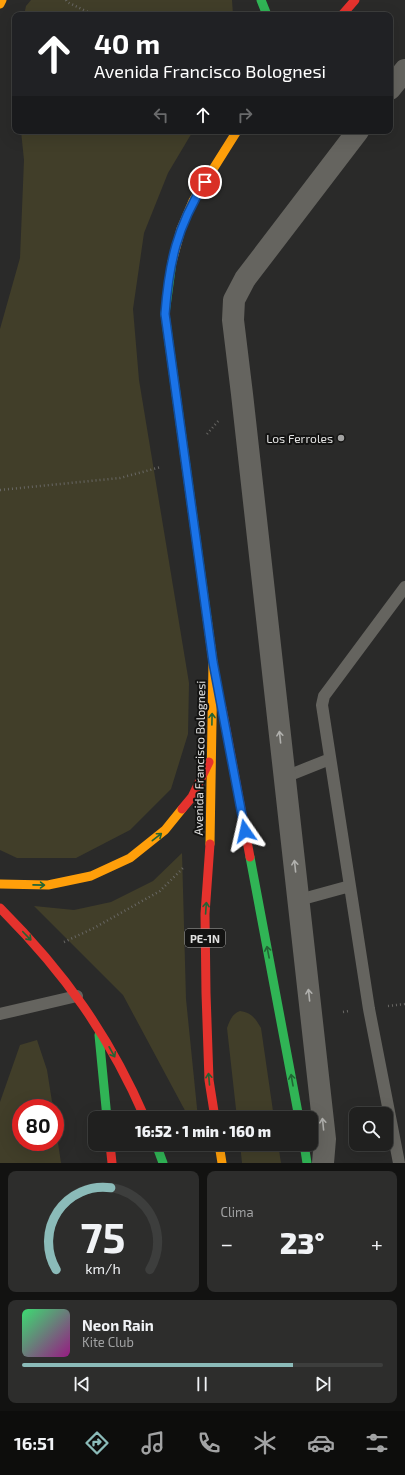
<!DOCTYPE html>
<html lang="es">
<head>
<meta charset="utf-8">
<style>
  :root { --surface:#20201f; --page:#2d2d2c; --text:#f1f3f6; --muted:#a2a3a4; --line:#3d3e3d; --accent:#8bbbb9 }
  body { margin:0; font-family:"Exo 2",sans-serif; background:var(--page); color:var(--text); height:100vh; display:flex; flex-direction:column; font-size:15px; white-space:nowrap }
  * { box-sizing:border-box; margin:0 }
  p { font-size:13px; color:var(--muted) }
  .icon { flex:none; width:22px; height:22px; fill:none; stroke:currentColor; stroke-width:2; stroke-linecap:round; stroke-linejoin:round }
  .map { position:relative; height:1163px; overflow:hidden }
  .details { display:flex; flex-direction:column; gap:8px; padding:8px; background:#121211; flex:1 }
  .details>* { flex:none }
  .top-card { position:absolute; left:12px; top:12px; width:381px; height:122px; border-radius:8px; box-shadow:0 4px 16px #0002,0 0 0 1px var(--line); background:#202124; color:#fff; overflow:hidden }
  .buttons { position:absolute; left:349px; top:1107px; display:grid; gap:8px }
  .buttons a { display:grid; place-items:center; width:44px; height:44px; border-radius:8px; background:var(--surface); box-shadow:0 4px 16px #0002,0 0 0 1px var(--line); font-size:20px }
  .speed { position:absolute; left:12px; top:1099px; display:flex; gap:8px; font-size:20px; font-weight:700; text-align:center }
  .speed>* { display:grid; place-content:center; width:52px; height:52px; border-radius:50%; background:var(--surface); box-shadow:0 4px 16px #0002,0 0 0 1px var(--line); line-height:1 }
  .speed .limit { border:6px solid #d22; background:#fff; color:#111 }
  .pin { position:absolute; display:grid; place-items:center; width:34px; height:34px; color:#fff; margin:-17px; border:2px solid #fff; border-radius:50%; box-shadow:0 1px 4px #0007 }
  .me { position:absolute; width:44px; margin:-22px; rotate:349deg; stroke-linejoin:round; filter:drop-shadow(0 0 3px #0008) }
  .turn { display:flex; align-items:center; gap:14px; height:84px; padding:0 16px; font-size:18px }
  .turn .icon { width:52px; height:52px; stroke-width:2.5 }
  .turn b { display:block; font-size:28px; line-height:34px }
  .lanes { display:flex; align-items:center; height:38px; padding:0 16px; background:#0003; justify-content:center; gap:20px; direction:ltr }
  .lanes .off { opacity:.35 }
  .big { font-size:30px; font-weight:800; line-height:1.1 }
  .details .tile { flex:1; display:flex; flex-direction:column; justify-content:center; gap:6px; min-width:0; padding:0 14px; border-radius:8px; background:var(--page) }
  .details .dial { align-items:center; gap:0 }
  .dial svg { height:104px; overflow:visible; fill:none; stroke:var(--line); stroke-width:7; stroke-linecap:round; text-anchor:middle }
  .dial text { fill:var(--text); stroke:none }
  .song { display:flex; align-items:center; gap:12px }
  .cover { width:48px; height:48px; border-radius:6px; background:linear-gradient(135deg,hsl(140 70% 55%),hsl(310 70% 35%)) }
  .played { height:4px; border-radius:2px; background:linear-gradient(90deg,var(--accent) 75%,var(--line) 75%) }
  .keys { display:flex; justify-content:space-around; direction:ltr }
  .heat { display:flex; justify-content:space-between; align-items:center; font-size:22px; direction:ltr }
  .details .tiles { flex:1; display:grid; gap:8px; grid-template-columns:1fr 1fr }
  .tile:last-child { grid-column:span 2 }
  .trip { position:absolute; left:88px; top:1111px; width:230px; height:40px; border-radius:8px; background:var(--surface); box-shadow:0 4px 16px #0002,0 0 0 1px var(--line); font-weight:800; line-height:40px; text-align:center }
  .dock { display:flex; height:64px; justify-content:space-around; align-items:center; background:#0d0d0c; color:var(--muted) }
  .dock .icon { width:28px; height:28px }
  .dock .active { color:var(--accent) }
  .dock b { font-size:18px; color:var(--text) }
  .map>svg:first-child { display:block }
  .green { fill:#413e29 }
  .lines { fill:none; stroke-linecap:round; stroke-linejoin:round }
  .path { stroke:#686764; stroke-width:2.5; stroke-dasharray:1 3; stroke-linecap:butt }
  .lane { stroke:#65645f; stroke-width:12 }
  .street { stroke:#65645f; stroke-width:22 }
  .fast { stroke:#30b455; stroke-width:9 }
  .slow { stroke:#ff9f0a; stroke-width:9 }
  .jam { stroke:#e5322d; stroke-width:9 }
  .oneway { stroke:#226434 }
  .oneway2 { stroke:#b0b0ad }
  .route-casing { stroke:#114b97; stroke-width:10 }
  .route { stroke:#1a73e8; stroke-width:7 }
  .poi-dot { fill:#a2a2a1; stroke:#131312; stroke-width:1.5 }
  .labels { text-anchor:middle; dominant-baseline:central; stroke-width:4; stroke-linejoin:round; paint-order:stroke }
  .shield { fill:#131312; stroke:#a4a4a3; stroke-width:1 }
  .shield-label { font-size:11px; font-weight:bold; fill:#e2e2e1 }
  .poi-label { font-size:12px; fill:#e2e2e1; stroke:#131312; text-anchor:end }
  .street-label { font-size:12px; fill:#e2e2e1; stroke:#131312 }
</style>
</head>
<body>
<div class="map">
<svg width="405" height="1163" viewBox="0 0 405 1163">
  <rect width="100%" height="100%" fill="#2a2a29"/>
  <!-- green -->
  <path class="green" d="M 31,0 L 232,0 L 233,15 L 24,15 L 26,6 Z
    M 21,131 L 193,131 L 168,173 L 144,233 L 133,309 L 139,380 L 189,683 L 188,734 L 171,789 L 130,830 L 76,858 L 17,858 L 0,850 L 0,329 L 20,258 L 24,160 Z
    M 182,853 L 186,999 L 198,1118 L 189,1118 L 123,995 L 34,906 L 74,910 L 111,902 L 153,881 Z
    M 240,1011 C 252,1013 255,1018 261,1028 L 274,1118 L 237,1118 L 227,1028 C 230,1020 232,1014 240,1011 Z
    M 37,1040 L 47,1070 L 53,1108 L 21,1108 L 21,1142 L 55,1142 L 55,1123 L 61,1163 L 0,1163 L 0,1102 L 20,1045 Z
    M 240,1144 L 278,1144 L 281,1163 L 242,1163 Z"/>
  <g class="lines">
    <!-- path -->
    <path class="path" d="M 66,0 L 67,2 L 94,15
      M 207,434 L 220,419
      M 0,490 L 120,478 L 161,467
      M 64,942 L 94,928 L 160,891 L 183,868
      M 388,1006 L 405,1004
      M 343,1012 L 349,1011"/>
    <!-- lane -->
    <path class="lane" d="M 285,777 L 330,759
      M 299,900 L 350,886
      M 0,1014 L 77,996
      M 399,1163 L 369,1009 L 322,705 L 324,696 L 405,587"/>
    <!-- street -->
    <path class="street" d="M 390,89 L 405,70
      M 323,1163 L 325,1139 L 242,394 L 233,320 L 234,300 L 245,279 L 358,131"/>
    <!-- fast -->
    <path class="fast" d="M 261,0 L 267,15
      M 172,262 L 165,314 L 207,618
      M 250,857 L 299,1118
      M 99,1035 L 107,1118
      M 156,1144 L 163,1163
      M 304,1144 L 307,1163"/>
    <!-- slow -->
    <path class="slow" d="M 0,4 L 2,0
      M 172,262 L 181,229 L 193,201 L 237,131
      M 207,618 L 213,662 L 210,844
      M 0,884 L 48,885 L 91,876 L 130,858 L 165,830 L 182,809
      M 219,1144 L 222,1163"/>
    <!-- jam -->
    <path class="jam" d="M 342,15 L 355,0
      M 222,708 L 250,857
      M 182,809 L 192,797 L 209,762
      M 210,844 L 205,914 L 206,993 L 209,1080 L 215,1118
      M 0,908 C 64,972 109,1035 145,1118
      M 110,1144 L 112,1163"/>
  </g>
  <!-- one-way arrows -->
  <defs><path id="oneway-shaft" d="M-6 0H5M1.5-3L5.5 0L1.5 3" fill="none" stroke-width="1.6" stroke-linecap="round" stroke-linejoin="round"/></defs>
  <g class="oneway">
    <use href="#oneway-shaft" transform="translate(212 719) rotate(-89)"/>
    <use href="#oneway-shaft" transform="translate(157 837) rotate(-38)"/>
    <use href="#oneway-shaft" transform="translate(39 885) rotate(1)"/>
    <use href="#oneway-shaft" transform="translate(206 908) rotate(-86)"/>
    <use href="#oneway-shaft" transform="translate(27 936) rotate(46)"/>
    <use href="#oneway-shaft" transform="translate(268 952) rotate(-101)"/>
    <use href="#oneway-shaft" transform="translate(112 1052) rotate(61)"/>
    <use href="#oneway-shaft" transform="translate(209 1079) rotate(-95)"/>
    <use href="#oneway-shaft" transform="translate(292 1080) rotate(-100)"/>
  </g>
  <g class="oneway2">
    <use href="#oneway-shaft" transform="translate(280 737) rotate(-96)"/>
    <use href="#oneway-shaft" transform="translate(295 866) rotate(-96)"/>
    <use href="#oneway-shaft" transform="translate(309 995) rotate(-96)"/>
    <use href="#oneway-shaft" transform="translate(323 1124) rotate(-96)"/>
  </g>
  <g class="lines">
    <defs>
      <path id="route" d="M 205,182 C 177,227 169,262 165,314 L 213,662 L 245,831"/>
    </defs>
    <!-- route casing -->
    <use href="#route" class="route-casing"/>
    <!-- route -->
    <use href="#route" class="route"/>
  </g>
  <!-- markers -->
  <circle class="poi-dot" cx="341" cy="438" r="4"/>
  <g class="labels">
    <!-- shield labels -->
    <rect class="shield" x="185" y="929" width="40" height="18" rx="3"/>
    <g class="shield-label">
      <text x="205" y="938">PE-1N</text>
    </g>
    <!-- poi labels -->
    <g class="poi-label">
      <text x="333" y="438">Los Ferroles</text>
    </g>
    <!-- street labels -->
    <g class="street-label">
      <text transform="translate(199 758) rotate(-89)">Avenida Francisco Bolognesi</text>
    </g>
  </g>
</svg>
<div class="buttons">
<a><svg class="icon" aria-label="search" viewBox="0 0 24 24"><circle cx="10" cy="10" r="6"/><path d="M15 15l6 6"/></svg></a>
</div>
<div class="speed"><div class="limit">80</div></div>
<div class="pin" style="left:205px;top:182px;background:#d93025"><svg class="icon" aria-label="arrive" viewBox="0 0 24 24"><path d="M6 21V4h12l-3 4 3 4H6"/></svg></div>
<svg class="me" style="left:245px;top:831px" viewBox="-20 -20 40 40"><path d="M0-17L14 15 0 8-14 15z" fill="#1a73e8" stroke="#fff" stroke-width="4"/></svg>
<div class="trip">16:52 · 1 min · 160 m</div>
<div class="top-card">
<div class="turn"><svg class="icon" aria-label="ahead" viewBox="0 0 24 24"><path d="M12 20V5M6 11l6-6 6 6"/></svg><div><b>40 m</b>Avenida Francisco Bolognesi</div></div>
<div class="lanes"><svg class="icon off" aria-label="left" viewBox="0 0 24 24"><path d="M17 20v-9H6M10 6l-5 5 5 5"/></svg><svg class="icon" aria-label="ahead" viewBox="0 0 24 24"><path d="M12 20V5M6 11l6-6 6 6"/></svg><svg class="icon off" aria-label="right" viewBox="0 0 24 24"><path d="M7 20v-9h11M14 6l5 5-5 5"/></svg></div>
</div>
</div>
<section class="details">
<div class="tiles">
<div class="tile dial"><svg viewBox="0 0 100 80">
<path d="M14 69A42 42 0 1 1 86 69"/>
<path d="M14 69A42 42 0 0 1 56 6" stroke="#8bbbb9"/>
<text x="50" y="56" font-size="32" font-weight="700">75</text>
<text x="50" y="72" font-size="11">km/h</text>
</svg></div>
<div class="tile"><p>Clima</p>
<div class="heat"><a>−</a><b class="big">23°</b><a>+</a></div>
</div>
<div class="tile">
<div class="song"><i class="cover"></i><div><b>Neon Rain</b><p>Kite Club</p></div></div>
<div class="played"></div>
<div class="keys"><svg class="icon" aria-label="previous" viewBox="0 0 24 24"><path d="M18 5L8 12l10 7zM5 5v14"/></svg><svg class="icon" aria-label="pause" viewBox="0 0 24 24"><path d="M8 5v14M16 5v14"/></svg><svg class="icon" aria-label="next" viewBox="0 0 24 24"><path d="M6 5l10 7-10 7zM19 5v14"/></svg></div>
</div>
</div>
</section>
<nav class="dock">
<b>16:51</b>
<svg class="icon active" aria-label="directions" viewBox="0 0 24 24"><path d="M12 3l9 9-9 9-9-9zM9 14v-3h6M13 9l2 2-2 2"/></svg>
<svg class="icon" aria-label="music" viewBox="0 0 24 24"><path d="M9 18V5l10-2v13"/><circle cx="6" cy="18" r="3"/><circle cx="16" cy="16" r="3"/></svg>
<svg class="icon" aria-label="phone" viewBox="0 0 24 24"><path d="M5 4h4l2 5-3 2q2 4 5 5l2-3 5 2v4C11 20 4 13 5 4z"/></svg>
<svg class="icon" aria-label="climate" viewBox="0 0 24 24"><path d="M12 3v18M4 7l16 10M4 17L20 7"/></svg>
<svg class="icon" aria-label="car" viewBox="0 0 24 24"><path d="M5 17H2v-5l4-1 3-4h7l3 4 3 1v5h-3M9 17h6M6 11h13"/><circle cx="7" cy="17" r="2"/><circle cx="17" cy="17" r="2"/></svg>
<svg class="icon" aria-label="filters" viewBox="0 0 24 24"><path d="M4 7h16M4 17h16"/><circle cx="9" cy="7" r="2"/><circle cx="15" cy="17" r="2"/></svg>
</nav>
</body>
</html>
